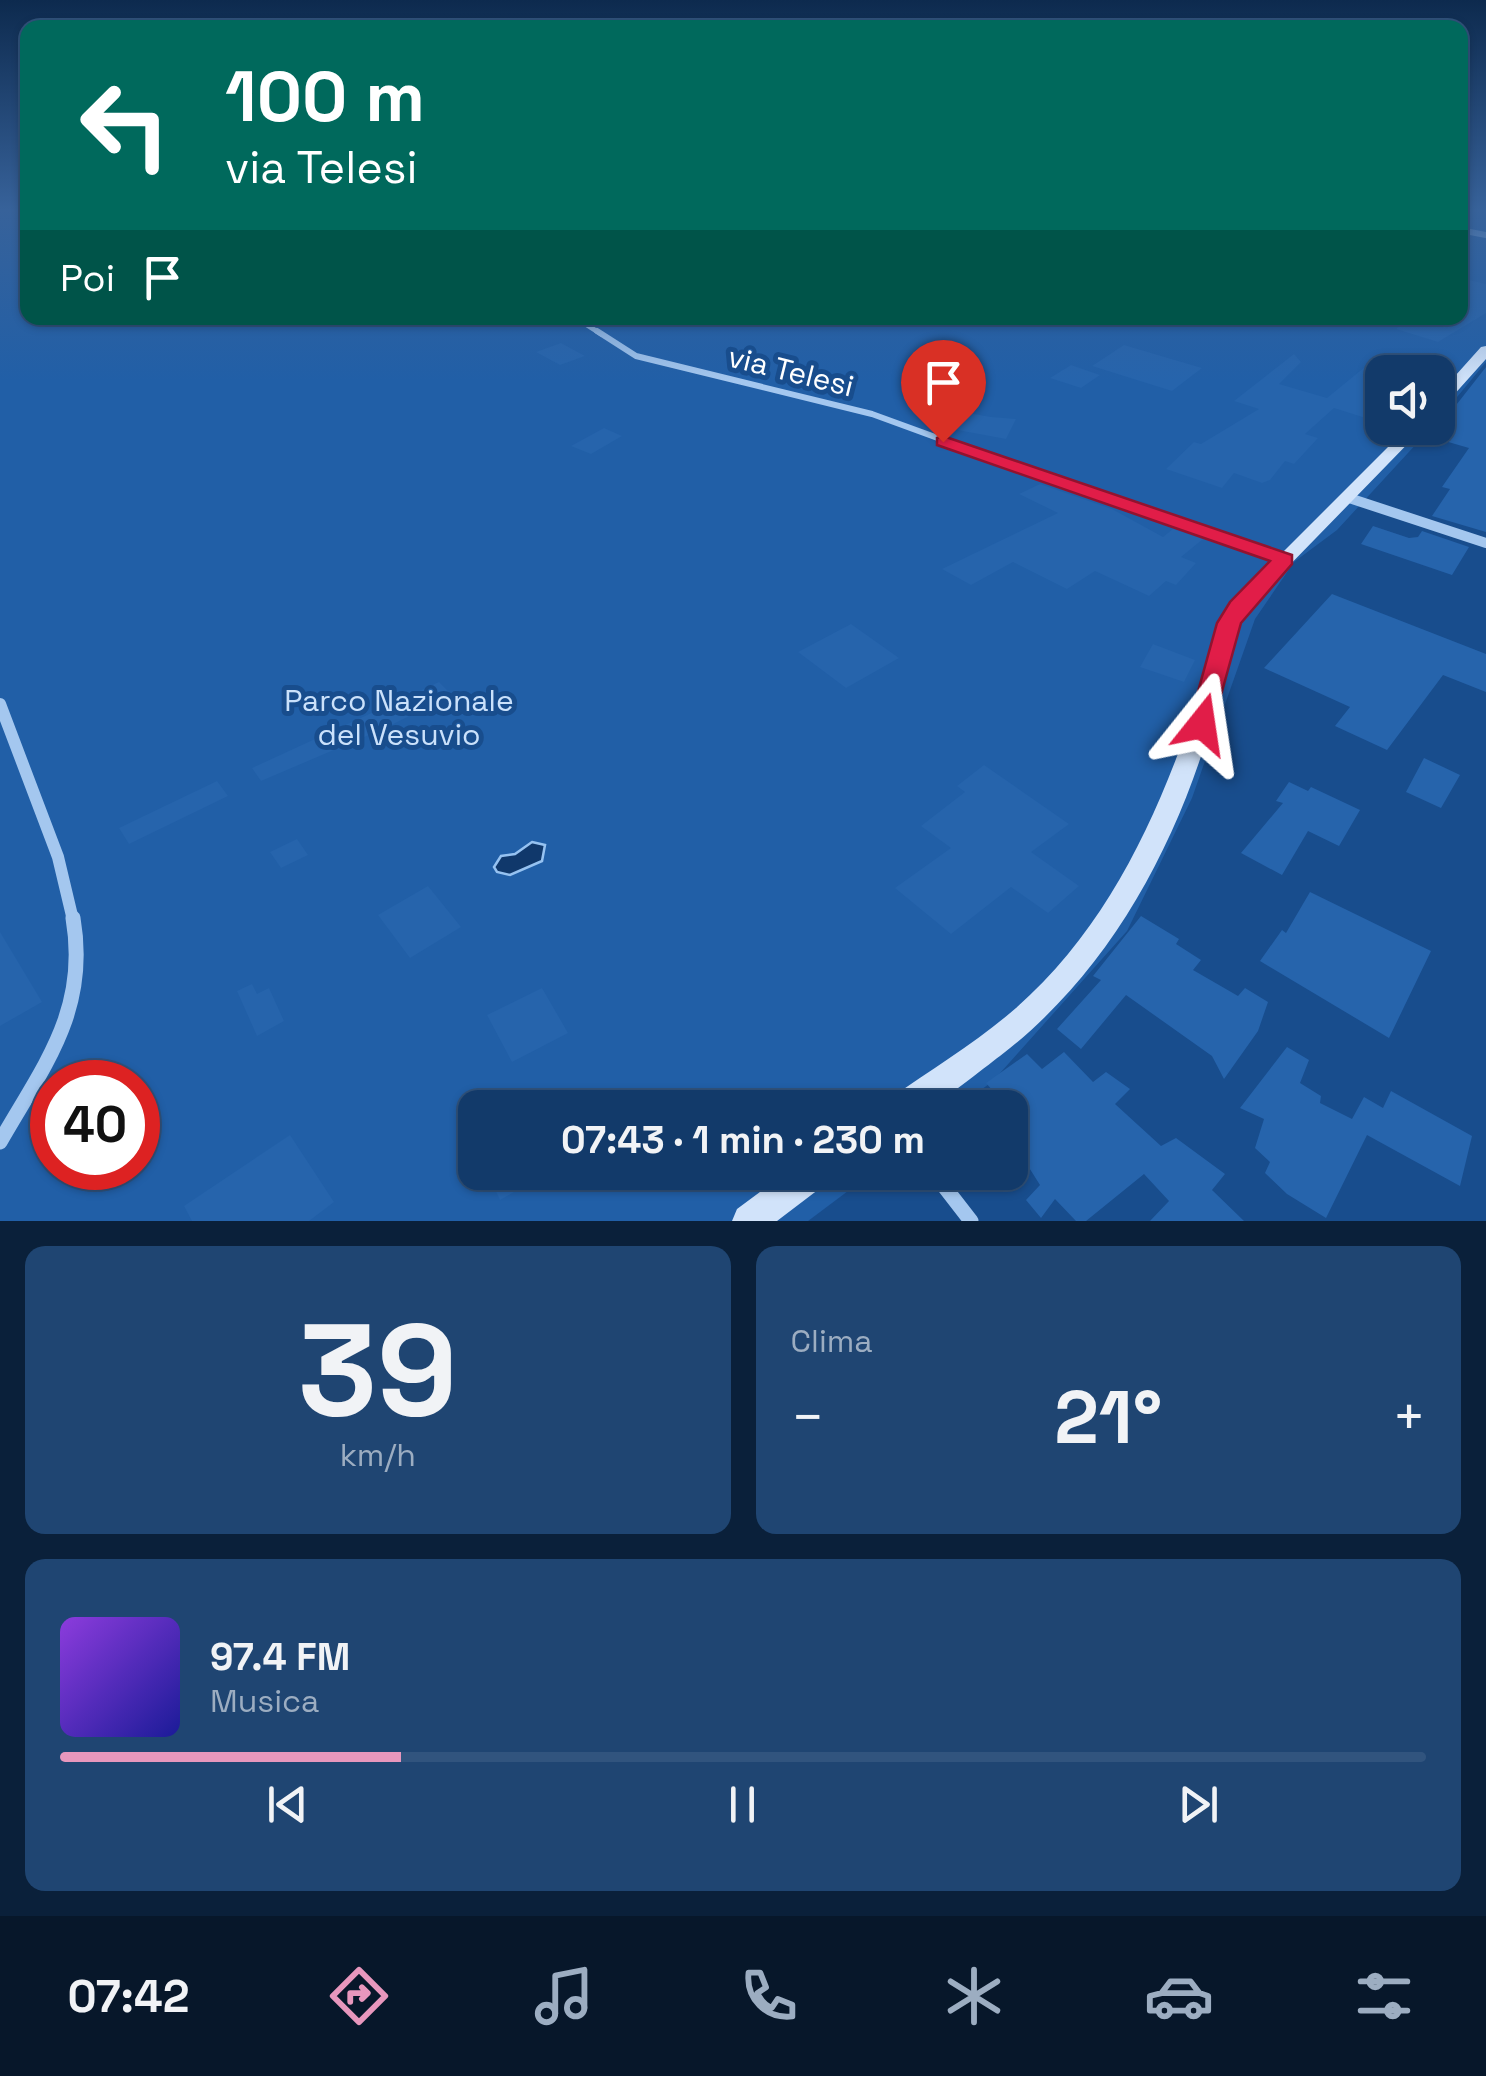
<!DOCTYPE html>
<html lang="it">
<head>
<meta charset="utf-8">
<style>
  :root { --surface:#123a6a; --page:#1f4572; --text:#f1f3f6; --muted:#9cadc1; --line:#31547e; --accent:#e797bd }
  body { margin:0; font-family:"Space Grotesk",sans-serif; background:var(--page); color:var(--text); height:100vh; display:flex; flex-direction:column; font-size:38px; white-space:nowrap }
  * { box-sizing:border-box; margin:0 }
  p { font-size:32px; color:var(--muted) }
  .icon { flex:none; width:55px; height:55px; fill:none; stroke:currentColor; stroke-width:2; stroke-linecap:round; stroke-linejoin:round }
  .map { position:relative; height:1221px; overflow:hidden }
  .drawer { display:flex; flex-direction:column; gap:25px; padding:25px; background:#0a203a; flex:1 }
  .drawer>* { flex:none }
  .guide { position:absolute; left:20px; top:20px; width:1448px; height:305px; border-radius:20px; box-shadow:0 2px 8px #0004,0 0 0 2px var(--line); background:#00695c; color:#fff; overflow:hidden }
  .controls { position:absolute; left:1365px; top:355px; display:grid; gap:20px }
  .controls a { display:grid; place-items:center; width:90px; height:90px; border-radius:20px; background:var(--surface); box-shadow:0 2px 8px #0004,0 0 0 2px var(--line); font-size:50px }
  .speed { position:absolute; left:30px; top:1060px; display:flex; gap:20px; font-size:50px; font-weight:700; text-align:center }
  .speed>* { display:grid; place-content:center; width:130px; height:130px; border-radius:50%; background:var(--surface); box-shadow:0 2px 8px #0004,0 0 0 2px var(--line); line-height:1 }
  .speed .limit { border:15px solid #d22; background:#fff; color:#111 }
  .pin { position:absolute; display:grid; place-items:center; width:85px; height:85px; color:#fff; margin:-102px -42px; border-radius:50% 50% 50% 0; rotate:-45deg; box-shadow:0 0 10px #0007 }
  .pin .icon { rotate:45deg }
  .me { position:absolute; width:110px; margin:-55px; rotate:15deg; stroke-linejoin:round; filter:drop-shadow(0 0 8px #0008) }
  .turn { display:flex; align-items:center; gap:35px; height:210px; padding:0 40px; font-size:45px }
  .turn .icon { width:130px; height:130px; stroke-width:2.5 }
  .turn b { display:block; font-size:70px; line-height:85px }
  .then { display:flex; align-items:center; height:95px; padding:0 40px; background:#0003; gap:20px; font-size:38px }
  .big { font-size:75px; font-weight:600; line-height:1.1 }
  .drawer .widget { flex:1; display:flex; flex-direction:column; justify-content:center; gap:15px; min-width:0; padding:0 35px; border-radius:20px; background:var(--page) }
  .drawer .dial { align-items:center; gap:0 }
  .dial b { font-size:130px; line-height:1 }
  .song { display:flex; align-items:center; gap:30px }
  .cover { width:120px; height:120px; border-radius:15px; background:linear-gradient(135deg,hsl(270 70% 55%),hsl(240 70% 35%)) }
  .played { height:10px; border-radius:5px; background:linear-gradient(90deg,var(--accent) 25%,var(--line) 25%) }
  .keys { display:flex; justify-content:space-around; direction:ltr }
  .heat { display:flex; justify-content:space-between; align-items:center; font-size:55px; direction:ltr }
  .drawer .tiles { flex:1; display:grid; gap:25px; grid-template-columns:1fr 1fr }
  .widget:last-child { grid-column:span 2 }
  .trip { position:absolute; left:458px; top:1090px; width:570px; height:100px; border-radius:20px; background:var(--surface); box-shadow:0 2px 8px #0004,0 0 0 2px var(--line); font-weight:600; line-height:100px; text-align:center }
  .dock { display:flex; height:160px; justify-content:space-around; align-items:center; background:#07172a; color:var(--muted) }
  .dock .icon { width:70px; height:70px }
  .dock .selected { color:var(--accent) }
  .dock b { font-size:45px; color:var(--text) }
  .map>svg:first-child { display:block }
  .green { fill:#215fa7; fill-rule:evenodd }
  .water { fill:#10386b; stroke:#96c2f1; stroke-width:2.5 }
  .building { fill:#2664ac }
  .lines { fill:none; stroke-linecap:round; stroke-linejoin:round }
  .lane-far2 { stroke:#a4c7ef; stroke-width:5 }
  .lane-far1 { stroke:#a4c7ef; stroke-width:6 }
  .lane { stroke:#a4c7ef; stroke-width:8 }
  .street-far3 { stroke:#a4c7ef; stroke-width:6 }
  .street-far2 { stroke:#a4c7ef; stroke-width:10 }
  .street-far1 { stroke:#a4c7ef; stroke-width:12 }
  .street { stroke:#a4c7ef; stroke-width:15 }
  .secondary { fill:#d1e3fa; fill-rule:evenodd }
  .route { fill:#e11d48; stroke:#92132f; stroke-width:2.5 }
  .labels { text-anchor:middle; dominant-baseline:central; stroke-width:10; stroke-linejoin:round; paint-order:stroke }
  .street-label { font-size:30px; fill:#fff; stroke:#184d8d }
  .park-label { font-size:30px; fill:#cae1fb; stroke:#184d8d }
</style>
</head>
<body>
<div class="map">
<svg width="1486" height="1221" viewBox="0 0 1486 1221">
  <rect width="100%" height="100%" fill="#184d8d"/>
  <!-- green -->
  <path class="green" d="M 0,210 L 27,210 L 28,318 L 1460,318 L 1460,210 L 1486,210 L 1486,362 L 1438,420 L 1438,372 L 1382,372 L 1382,428 L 1431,428 L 1337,530 L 1294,562 L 1255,619 L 1192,798 L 1127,931 L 993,1081 L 958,1107 L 475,1108 L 475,1172 L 872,1173 L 808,1221 L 0,1221 ZM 52,1082 L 138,1082 L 138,1168 L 52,1168 Z"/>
  <!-- water -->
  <path class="water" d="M 532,842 L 545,845 L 542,861 L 510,875 L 497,872 L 494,867 L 501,856 L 515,854 Z"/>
  <!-- building -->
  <path class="building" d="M 1460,278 L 1486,284 L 1486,313 L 1438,342 L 1396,329 L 1411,318 L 1460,318 Z
    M 561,343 L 585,356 L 560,365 L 536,352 Z
    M 1124,345 L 1202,368 L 1172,391 L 1092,366 Z
    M 1382,353 L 1382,413 L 1375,421 L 1334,408 L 1305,434 L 1318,438 L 1294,464 L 1285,461 L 1270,480 L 1262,483 L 1234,473 L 1222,488 L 1166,469 L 1194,442 L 1201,444 L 1259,409 L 1234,401 L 1294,354 L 1301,362 L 1279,384 L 1327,398 Z
    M 1071,365 L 1100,375 L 1081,388 L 1050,378 Z
    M 1486,367 L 1486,532 L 1432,516 L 1450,489 L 1442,487 L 1469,448 L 1431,437 Z
    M 963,412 L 991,417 L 1016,419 L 1006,439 L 952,429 Z
    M 604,428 L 622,436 L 591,454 L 571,446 Z
    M 1040,484 L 1112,509 L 1163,537 L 1173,529 L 1203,539 L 1181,557 L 1196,563 L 1176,585 L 1166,581 L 1149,596 L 1095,571 L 1067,589 L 1013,562 L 971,585 L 942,569 L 1058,513 L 1019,494 Z
    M 1373,526 L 1409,538 L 1418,537 L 1422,531 L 1469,547 L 1452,575 L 1361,544 Z
    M 1332,594 L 1486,654 L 1486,692 L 1443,675 L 1387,750 L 1335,726 L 1350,707 L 1264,668 Z
    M 851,624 L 899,658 L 846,688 L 798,652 Z
    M 1153,644 L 1195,660 L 1184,682 L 1140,667 Z
    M 439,682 L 452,695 L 383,729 L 261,781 L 252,768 Z
    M 1424,758 L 1460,775 L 1441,808 L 1406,792 Z
    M 984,765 L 1069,824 L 1031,852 L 1079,886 L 1048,913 L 1011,887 L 951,934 L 895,888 L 951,848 L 921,826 L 965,792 L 957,786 Z
    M 217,781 L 228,796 L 129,844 L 119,828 Z
    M 1289,782 L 1308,791 L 1311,787 L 1360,810 L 1339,846 L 1308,831 L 1282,875 L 1241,853 L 1283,803 L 1276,801 Z
    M 297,839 L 308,855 L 281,868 L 270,852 Z
    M 428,886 L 461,927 L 410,958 L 378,915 Z
    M 1310,892 L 1431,951 L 1389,1038 L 1260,961 L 1282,930 L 1286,933 Z
    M 1141,916 L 1179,939 L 1176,944 L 1201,960 L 1193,970 L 1238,996 L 1245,988 L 1268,1002 L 1258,1031 L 1224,1079 L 1212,1056 L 1126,995 L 1081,1049 L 1057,1029 L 1101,980 L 1093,976 Z
    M 0,932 L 42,1002 L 0,1026 Z
    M 252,984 L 257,994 L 269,988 L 284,1021 L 257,1036 L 237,991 Z
    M 542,988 L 568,1033 L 512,1062 L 487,1015 Z
    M 1287,1047 L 1309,1060 L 1300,1083 L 1321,1096 L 1320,1103 L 1352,1119 L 1364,1097 L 1383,1108 L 1391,1091 L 1472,1136 L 1460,1186 L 1367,1135 L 1326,1218 L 1287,1194 L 1265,1173 L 1270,1162 L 1255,1148 L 1264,1119 L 1240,1108 Z
    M 1064,1052 L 1093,1082 L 1106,1072 L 1130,1089 L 1115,1104 L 1161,1146 L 1176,1138 L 1225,1174 L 1212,1190 L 1244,1221 L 1150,1221 L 1169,1201 L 1144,1174 L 1086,1221 L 1076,1221 L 1055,1199 L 1041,1218 L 1026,1200 L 1040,1185 L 1023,1158 L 1010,1167 L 1010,1108 L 978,1108 L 993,1091 L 986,1083 L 1027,1054 L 1042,1069 Z
    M 290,1135 L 334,1202 L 309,1221 L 192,1221 L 184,1206 Z
    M 487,1172 L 549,1172 L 500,1200 Z"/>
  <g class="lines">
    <!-- lane-far2 -->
    <path class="lane-far2" d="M 576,318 L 601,334"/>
    <!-- lane-far1 -->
    <path class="lane-far1" d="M 597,331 L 636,356 L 872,414 L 1072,487"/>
    <!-- lane -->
    <path class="lane" d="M 1065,485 L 1285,559"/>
    <!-- street-far3 -->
    <path class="street-far3" d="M 1460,230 L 1486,235"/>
    <!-- street-far2 -->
    <path class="street-far2" d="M 1346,497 L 1486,543"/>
    <!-- street-far1 -->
    <path class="street-far1" d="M 0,704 L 58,857 L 73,920"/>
    <!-- street -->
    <path class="street" d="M 0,1142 C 44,1065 89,1011 73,918
      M 933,1172 L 971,1221"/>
    <!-- secondary -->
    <path class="secondary" d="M 1486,346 L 1486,359 L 1443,407 L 1438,408 L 1438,395 L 1481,347 Z
      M 1407,428 L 1423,428 L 1247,609 C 1227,651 1220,697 1206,741 C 1168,862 1102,978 1000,1056 C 985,1067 939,1105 925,1108 C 913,1110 899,1108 887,1108 L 891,1098 C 933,1068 977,1042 1016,1008 C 1092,941 1140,853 1176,759 C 1196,709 1204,656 1228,607 Z
      M 787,1172 L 831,1172 L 827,1183 L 777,1221 L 732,1221 L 737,1209 Z"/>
  </g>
  <!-- sky -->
  <linearGradient id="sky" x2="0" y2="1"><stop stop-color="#0d2a4e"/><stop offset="0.55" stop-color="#37629a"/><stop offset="1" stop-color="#37629a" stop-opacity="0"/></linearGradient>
  <rect width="1486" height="381" fill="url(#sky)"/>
  <!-- route -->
  <path class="route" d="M 943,436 L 1292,555 L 1292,564 L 1241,623 L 1211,731 L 1202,733 L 1189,724 L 1217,623 L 1230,602 L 1270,561 L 937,445 L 937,438 Z"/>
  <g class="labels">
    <!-- street labels -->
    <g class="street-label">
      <text transform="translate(791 371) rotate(14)">via Telesi</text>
    </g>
    <!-- park labels -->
    <g class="park-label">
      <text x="399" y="700">Parco Nazionale<tspan x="399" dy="34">del Vesuvio</tspan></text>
    </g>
  </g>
</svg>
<div class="controls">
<a><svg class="icon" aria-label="sound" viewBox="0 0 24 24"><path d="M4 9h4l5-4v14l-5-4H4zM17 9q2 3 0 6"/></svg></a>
</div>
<div class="speed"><div class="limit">40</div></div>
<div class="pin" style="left:943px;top:442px;background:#d93025"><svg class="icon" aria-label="arrive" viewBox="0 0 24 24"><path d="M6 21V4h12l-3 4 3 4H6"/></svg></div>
<svg class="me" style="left:1202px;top:724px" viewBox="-20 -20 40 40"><path d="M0-17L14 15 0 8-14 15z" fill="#e11d48" stroke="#fff" stroke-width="4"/></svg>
<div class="trip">07:43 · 1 min · 230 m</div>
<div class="guide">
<div class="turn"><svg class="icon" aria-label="left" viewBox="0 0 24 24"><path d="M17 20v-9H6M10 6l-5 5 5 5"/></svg><div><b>100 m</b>via Telesi</div></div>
<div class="then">Poi<svg class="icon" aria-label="arrive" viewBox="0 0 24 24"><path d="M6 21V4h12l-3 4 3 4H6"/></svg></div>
</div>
</div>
<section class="drawer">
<div class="tiles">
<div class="widget dial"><b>39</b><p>km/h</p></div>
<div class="widget"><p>Clima</p>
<div class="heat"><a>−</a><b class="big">21°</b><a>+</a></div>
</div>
<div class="widget">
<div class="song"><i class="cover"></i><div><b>97.4 FM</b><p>Musica</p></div></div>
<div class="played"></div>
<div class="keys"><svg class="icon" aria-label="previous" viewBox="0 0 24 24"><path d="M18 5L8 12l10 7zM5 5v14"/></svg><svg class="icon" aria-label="pause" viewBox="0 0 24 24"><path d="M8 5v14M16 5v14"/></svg><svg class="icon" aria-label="next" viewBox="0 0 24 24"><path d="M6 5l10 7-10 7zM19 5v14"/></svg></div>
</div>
</div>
</section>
<nav class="dock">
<b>07:42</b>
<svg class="icon selected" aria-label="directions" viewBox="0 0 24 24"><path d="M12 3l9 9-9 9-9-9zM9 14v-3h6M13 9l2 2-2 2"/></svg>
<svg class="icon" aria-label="music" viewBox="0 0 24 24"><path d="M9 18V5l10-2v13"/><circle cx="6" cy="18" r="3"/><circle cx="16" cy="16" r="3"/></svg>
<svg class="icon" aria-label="phone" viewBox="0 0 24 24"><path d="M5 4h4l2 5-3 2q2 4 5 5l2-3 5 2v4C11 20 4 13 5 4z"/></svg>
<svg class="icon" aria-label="climate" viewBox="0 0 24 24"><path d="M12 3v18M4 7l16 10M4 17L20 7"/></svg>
<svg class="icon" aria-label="car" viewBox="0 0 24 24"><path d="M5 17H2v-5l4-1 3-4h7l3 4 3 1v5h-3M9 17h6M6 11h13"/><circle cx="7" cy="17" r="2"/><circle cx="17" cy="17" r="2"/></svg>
<svg class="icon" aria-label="filters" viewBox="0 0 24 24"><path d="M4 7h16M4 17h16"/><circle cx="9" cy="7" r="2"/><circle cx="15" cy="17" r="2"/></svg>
</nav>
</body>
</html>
